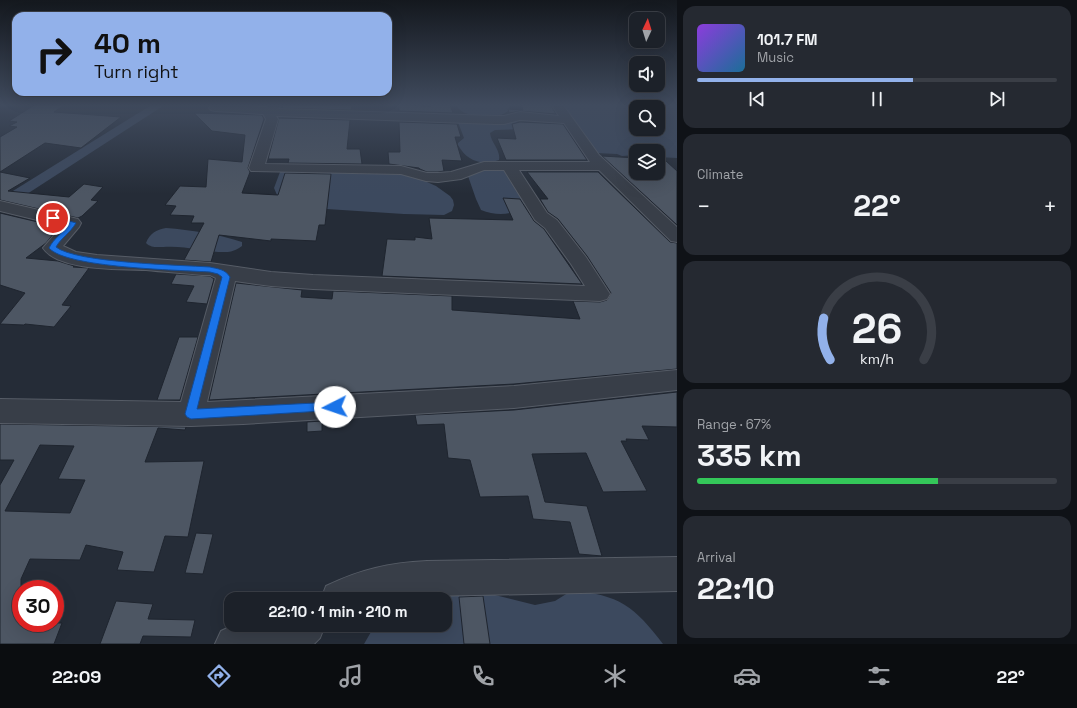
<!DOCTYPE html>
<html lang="en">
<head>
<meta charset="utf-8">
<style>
  :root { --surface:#1c2129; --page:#252931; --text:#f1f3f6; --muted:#a0a3a8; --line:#3a3e46; --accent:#92b1ea }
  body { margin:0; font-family:"Space Grotesk",sans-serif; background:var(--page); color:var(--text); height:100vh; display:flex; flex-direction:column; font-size:15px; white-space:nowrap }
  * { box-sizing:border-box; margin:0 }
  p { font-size:13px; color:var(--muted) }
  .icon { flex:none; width:22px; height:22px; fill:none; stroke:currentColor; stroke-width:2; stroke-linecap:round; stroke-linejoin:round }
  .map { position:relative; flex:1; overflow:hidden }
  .panel { display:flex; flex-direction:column; gap:6px; padding:6px; background:#0f1217; width:400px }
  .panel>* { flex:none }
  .guide { position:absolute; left:12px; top:12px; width:380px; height:84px; border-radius:12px; box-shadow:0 4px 16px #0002,0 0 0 1px var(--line); background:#92b1ea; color:#111; overflow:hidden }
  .needle { width:26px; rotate:4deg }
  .controls { position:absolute; left:629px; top:12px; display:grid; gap:8px }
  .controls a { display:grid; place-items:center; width:36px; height:36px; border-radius:8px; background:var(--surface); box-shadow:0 4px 16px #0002,0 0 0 1px var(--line); font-size:20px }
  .speed { position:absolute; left:12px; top:580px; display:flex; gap:8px; font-size:20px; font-weight:700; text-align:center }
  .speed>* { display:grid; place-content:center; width:52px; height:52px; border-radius:50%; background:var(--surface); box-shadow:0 4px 16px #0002,0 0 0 1px var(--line); line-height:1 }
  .speed .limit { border:6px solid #d22; background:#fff; color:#111 }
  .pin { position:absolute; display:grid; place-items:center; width:34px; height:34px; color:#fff; margin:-17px; border:2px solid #fff; border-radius:50%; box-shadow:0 1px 4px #0007 }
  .me { position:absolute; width:44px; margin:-22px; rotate:266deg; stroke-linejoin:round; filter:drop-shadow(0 0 3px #0008) }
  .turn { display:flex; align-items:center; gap:14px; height:84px; padding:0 16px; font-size:18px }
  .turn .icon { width:52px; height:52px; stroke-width:2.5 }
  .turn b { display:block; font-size:28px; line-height:34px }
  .big { font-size:30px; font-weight:700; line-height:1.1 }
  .panel .widget { flex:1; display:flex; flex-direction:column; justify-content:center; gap:6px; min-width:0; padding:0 14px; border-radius:12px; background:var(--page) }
  .panel .dial { align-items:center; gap:0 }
  .dial svg { height:104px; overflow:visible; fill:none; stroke:var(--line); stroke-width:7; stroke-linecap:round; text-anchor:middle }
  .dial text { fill:var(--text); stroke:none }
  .song { display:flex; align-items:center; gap:12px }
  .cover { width:48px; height:48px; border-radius:6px; background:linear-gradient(135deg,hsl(270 70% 55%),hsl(200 70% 35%)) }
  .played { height:4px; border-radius:2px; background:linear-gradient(90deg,var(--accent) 60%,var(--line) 60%) }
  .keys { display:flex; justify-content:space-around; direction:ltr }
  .heat { display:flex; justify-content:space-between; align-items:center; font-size:22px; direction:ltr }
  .charge { height:6px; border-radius:3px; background:linear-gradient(90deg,#34c759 67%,var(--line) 0) }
  .trip { position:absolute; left:224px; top:592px; width:228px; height:40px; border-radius:12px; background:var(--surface); box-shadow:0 4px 16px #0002,0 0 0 1px var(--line); font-weight:700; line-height:40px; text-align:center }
  .menu { display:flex; height:64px; justify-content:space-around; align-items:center; background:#0b0d10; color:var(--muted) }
  .menu .icon { width:28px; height:28px }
  .menu .on { color:var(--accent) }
  .menu b { font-size:18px; color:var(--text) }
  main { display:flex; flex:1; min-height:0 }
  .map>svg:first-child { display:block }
  .water { fill:#3c495e; fill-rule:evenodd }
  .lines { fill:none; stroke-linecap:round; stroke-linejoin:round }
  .canal { fill:#3c495e; fill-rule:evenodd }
  .building { fill:#4d5663; stroke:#1f252f; fill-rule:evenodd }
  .minor-casing { stroke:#565c66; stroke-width:2 }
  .minor { fill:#383e48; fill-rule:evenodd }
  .route { fill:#1a73e8; stroke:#114b97 }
</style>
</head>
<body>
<main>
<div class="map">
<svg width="677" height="644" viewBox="0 0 677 644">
  <rect width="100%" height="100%" fill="#252c37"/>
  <!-- water -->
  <path class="water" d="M 453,104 L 508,104 L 510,109 C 501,120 477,117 465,113 C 460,111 458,107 453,104 Z
    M 565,104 L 677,104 L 677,158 L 658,157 L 658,151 L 636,151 L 636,155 L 622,156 L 617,154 L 596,153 L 566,109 ZM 636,107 L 658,107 L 658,129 L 636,129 Z
    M 513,121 L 518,123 L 519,129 L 495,130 L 490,133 C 491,143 501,150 499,160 C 481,166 467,161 458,145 L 458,143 L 464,138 L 458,122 Z
    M 487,169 L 505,170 L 522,194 L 525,208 C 511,215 496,216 481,210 L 476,199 L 468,176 Z
    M 311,171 L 409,174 L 436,186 L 450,196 L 453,200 L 454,205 L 452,211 L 444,215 L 404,214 L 311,208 L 280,202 L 274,188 L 280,172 Z
    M 166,228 C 191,230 218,234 242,242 L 242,246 C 236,250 232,252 225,252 C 204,252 184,245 163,247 C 157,247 151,248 146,243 C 150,233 156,230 166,228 Z
    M 571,591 C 619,594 635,607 663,644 L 364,644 L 375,625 L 445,625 L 445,599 L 405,599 L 421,595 L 491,594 L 535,605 L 555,601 Z"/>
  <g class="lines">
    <!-- canal -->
    <path class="canal" d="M 153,104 L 166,104 L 10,205 L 5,206 L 0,205 L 0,199 Z"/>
  </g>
  <!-- building -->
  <path class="building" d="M 36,104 L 66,104 L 54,112 L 121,117 L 81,148 L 45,143 L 0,172 L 30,178 L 8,191 L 69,197 L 84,184 L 103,187 L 91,200 L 98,201 L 82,216 L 78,218 L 0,200 L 0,137 L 17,127 L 9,126 L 17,122 L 9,121 Z
    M 283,104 L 312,104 L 352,105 L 351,110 L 282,108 Z
    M 430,104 L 450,105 L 453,113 L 399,111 L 399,105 L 431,106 Z
    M 521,104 L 550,104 L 556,114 L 520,111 L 509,113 L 508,109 L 523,110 Z
    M 194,113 L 262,115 L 264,119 L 248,168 L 250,172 L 242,193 L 278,195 L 285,173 L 331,174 L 325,225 L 319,225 L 316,241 L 271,239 L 271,241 L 219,235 L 211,262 L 184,260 L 204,223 L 191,223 L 194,216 L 170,215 L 176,206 L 165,205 L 180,186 L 206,187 L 208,159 L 242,162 L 245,135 L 212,131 Z
    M 279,118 L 350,120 L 347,149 L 360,149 L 362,164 L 288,163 L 289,159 L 268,159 Z
    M 399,122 L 457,124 L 461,137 L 455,137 L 462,161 L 442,160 L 444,171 L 438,172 L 427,172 L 420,169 L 419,168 L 389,164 L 388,152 L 400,152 Z
    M 520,122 L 563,124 L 587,160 L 506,160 L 497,138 L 516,139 L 512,124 Z
    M 602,156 L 636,158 L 636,173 L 658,173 L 658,161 L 666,161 L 677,171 L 677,225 Z
    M 527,172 L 598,172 L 670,242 L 677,243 L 677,369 L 514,384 L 209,400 L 236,283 L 302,290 L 301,297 L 332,299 L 333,291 L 452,296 L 452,310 L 580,319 L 573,301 L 600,302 L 607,300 L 611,293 L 587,256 L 558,219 L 548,212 L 540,199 L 548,199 Z
    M 503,198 L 520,199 L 534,221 L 544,229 L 582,284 L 382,276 L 387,239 L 415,240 L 415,237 L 432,239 L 429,218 L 513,220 Z
    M 0,213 L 59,227 L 46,243 L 26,258 L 58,261 L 74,266 L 73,267 L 89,268 L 62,305 L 71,306 L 54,327 L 25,324 L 24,325 L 0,324 L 25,293 L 0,285 Z
    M 176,274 L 210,276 L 214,279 L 207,304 L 186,302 L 194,286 L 171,284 Z
    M 179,337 L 198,337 L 180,400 L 157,400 Z
    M 677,392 L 677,427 L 642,426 L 649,440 L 626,439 L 627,441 L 621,441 L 647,491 L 603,492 L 586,453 L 532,454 L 545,502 L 587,506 L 602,556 L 579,554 L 570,522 L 533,519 L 528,496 L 480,497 L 470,460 L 448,458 L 444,424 L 417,425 L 415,415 L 514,410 Z
    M 322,421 L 322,431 L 307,432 L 307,422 Z
    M 0,424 L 186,427 L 185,430 L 158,428 L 145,462 L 204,461 L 188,537 L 165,536 L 154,572 L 117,570 L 123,552 L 86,545 L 80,560 L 30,559 L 21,579 L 21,623 L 62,623 L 54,644 L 0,644 L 0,485 L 14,460 L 0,460 ZM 40,445 L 74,446 L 58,479 L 85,480 L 70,513 L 5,511 Z
    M 196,533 L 213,534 L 203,574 L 185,573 Z
    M 483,596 L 490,644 L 464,644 L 459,597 Z
    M 116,601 L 153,604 L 148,619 L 195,620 L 191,637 L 143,636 L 140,644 L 100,644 Z"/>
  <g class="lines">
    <defs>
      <path id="minor" d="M 269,104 L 282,104 L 278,109 L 280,109 L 495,116 L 504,116 L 520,112 L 559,116 L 553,107 L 556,104 L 563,105 L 599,155 L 677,227 L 677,242 L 671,241 L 599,170 L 519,170 L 547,213 L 557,220 L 586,257 L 610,294 L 607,299 L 600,301 L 313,289 L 271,286 L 235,281 L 207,402 L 514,386 L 677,370 L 677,390 L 514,408 L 243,424 L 191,426 L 0,423 L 0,399 L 181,402 L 216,278 L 210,275 L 202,275 C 183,273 165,272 146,270 C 121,269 58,271 43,248 L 62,226 L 0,211 L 0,201 L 78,219 L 81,223 L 79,227 L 63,246 L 76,252 L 97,255 L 210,263 L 271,272 L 313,275 L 585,286 L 571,264 L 545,228 L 535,220 L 504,170 L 484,170 L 461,179 L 438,182 L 426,181 L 401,174 L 251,171 L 249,168 L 266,119 L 263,114 L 215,111 L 211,110 L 209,108 L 211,106 L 215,105 L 266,107 ZM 276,116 L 495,124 L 504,124 L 520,120 L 564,123 L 590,162 L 484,162 L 451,172 L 438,173 L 427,173 L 401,166 L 265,164 L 278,119 Z
        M 677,557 L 677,591 L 427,596 L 388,599 L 321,599 L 326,586 C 361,569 389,563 427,561 Z
        M 234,625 L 325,625 L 320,638 L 314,644 L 215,644 L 221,631 Z"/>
    </defs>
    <!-- minor casing -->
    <use href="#minor" class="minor-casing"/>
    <!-- minor -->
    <use href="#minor" class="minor"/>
  </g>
  <!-- sky -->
  <linearGradient id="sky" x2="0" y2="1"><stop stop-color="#14181e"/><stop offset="0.54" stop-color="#404b5e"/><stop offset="1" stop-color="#404b5e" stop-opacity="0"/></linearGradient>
  <rect width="677" height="194" fill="url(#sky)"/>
  <!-- route -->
  <path class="route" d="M 53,216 L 76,223 C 70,233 61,238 56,247 C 76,263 180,265 210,267 C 218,269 225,269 230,277 L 197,409 L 335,402 L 339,403 L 340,407 L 339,410 L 191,419 L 187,417 L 185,414 L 222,277 L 218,274 L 210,272 C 179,270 66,268 49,248 C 54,238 62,234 68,224 L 50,219 L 50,217 Z"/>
</svg>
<div class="controls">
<a><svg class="needle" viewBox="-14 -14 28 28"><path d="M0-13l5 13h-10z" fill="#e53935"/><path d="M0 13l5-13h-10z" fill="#a0a3a8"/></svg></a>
<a><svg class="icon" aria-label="sound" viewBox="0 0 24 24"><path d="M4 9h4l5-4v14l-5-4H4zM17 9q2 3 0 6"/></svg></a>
<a><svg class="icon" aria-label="search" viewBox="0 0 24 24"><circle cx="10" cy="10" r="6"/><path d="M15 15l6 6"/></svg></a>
<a><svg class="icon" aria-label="layers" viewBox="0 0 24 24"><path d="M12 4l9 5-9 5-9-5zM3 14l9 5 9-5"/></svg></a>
</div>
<div class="speed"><div class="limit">30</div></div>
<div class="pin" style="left:53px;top:218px;background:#d93025"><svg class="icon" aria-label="arrive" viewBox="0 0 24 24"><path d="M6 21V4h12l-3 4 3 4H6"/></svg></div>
<svg class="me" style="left:335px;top:407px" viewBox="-20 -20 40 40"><circle r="19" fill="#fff"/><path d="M0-13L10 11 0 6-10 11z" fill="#1a73e8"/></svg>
<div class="trip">22:10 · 1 min · 210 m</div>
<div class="guide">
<div class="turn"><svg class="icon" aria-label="right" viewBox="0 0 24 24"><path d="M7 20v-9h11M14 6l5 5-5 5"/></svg><div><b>40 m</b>Turn right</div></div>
</div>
</div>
<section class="panel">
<div class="widget">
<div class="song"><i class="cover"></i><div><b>101.7 FM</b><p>Music</p></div></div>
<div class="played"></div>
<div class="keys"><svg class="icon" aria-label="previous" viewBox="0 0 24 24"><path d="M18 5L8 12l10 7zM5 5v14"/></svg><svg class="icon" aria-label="pause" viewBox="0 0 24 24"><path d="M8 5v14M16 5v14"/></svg><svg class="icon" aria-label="next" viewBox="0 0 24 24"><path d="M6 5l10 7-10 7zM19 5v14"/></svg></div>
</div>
<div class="widget"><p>Climate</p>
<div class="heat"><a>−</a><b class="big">22°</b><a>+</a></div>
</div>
<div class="widget dial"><svg viewBox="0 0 100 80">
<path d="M14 69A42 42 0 1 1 86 69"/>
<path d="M14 69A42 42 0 0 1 9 37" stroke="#92b1ea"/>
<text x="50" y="56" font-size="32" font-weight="700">26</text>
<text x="50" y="72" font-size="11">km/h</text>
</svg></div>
<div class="widget"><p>Range · 67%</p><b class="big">335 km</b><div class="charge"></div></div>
<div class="widget"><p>Arrival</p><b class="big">22:10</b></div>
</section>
</main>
<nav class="menu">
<b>22:09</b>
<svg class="icon on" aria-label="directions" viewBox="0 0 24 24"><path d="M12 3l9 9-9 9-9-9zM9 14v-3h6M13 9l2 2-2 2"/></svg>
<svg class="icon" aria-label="music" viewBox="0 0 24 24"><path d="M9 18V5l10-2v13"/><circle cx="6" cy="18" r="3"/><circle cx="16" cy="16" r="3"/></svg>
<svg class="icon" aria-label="phone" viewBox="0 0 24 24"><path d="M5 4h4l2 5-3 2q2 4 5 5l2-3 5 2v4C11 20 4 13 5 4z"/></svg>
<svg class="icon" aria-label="climate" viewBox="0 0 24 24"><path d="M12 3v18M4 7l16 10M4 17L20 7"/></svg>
<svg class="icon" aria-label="car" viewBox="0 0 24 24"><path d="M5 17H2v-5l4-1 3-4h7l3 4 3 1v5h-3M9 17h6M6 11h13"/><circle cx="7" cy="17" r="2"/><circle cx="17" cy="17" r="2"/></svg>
<svg class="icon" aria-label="filters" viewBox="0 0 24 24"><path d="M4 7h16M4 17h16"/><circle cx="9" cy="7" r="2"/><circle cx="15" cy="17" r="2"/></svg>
<b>22°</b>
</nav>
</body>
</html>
